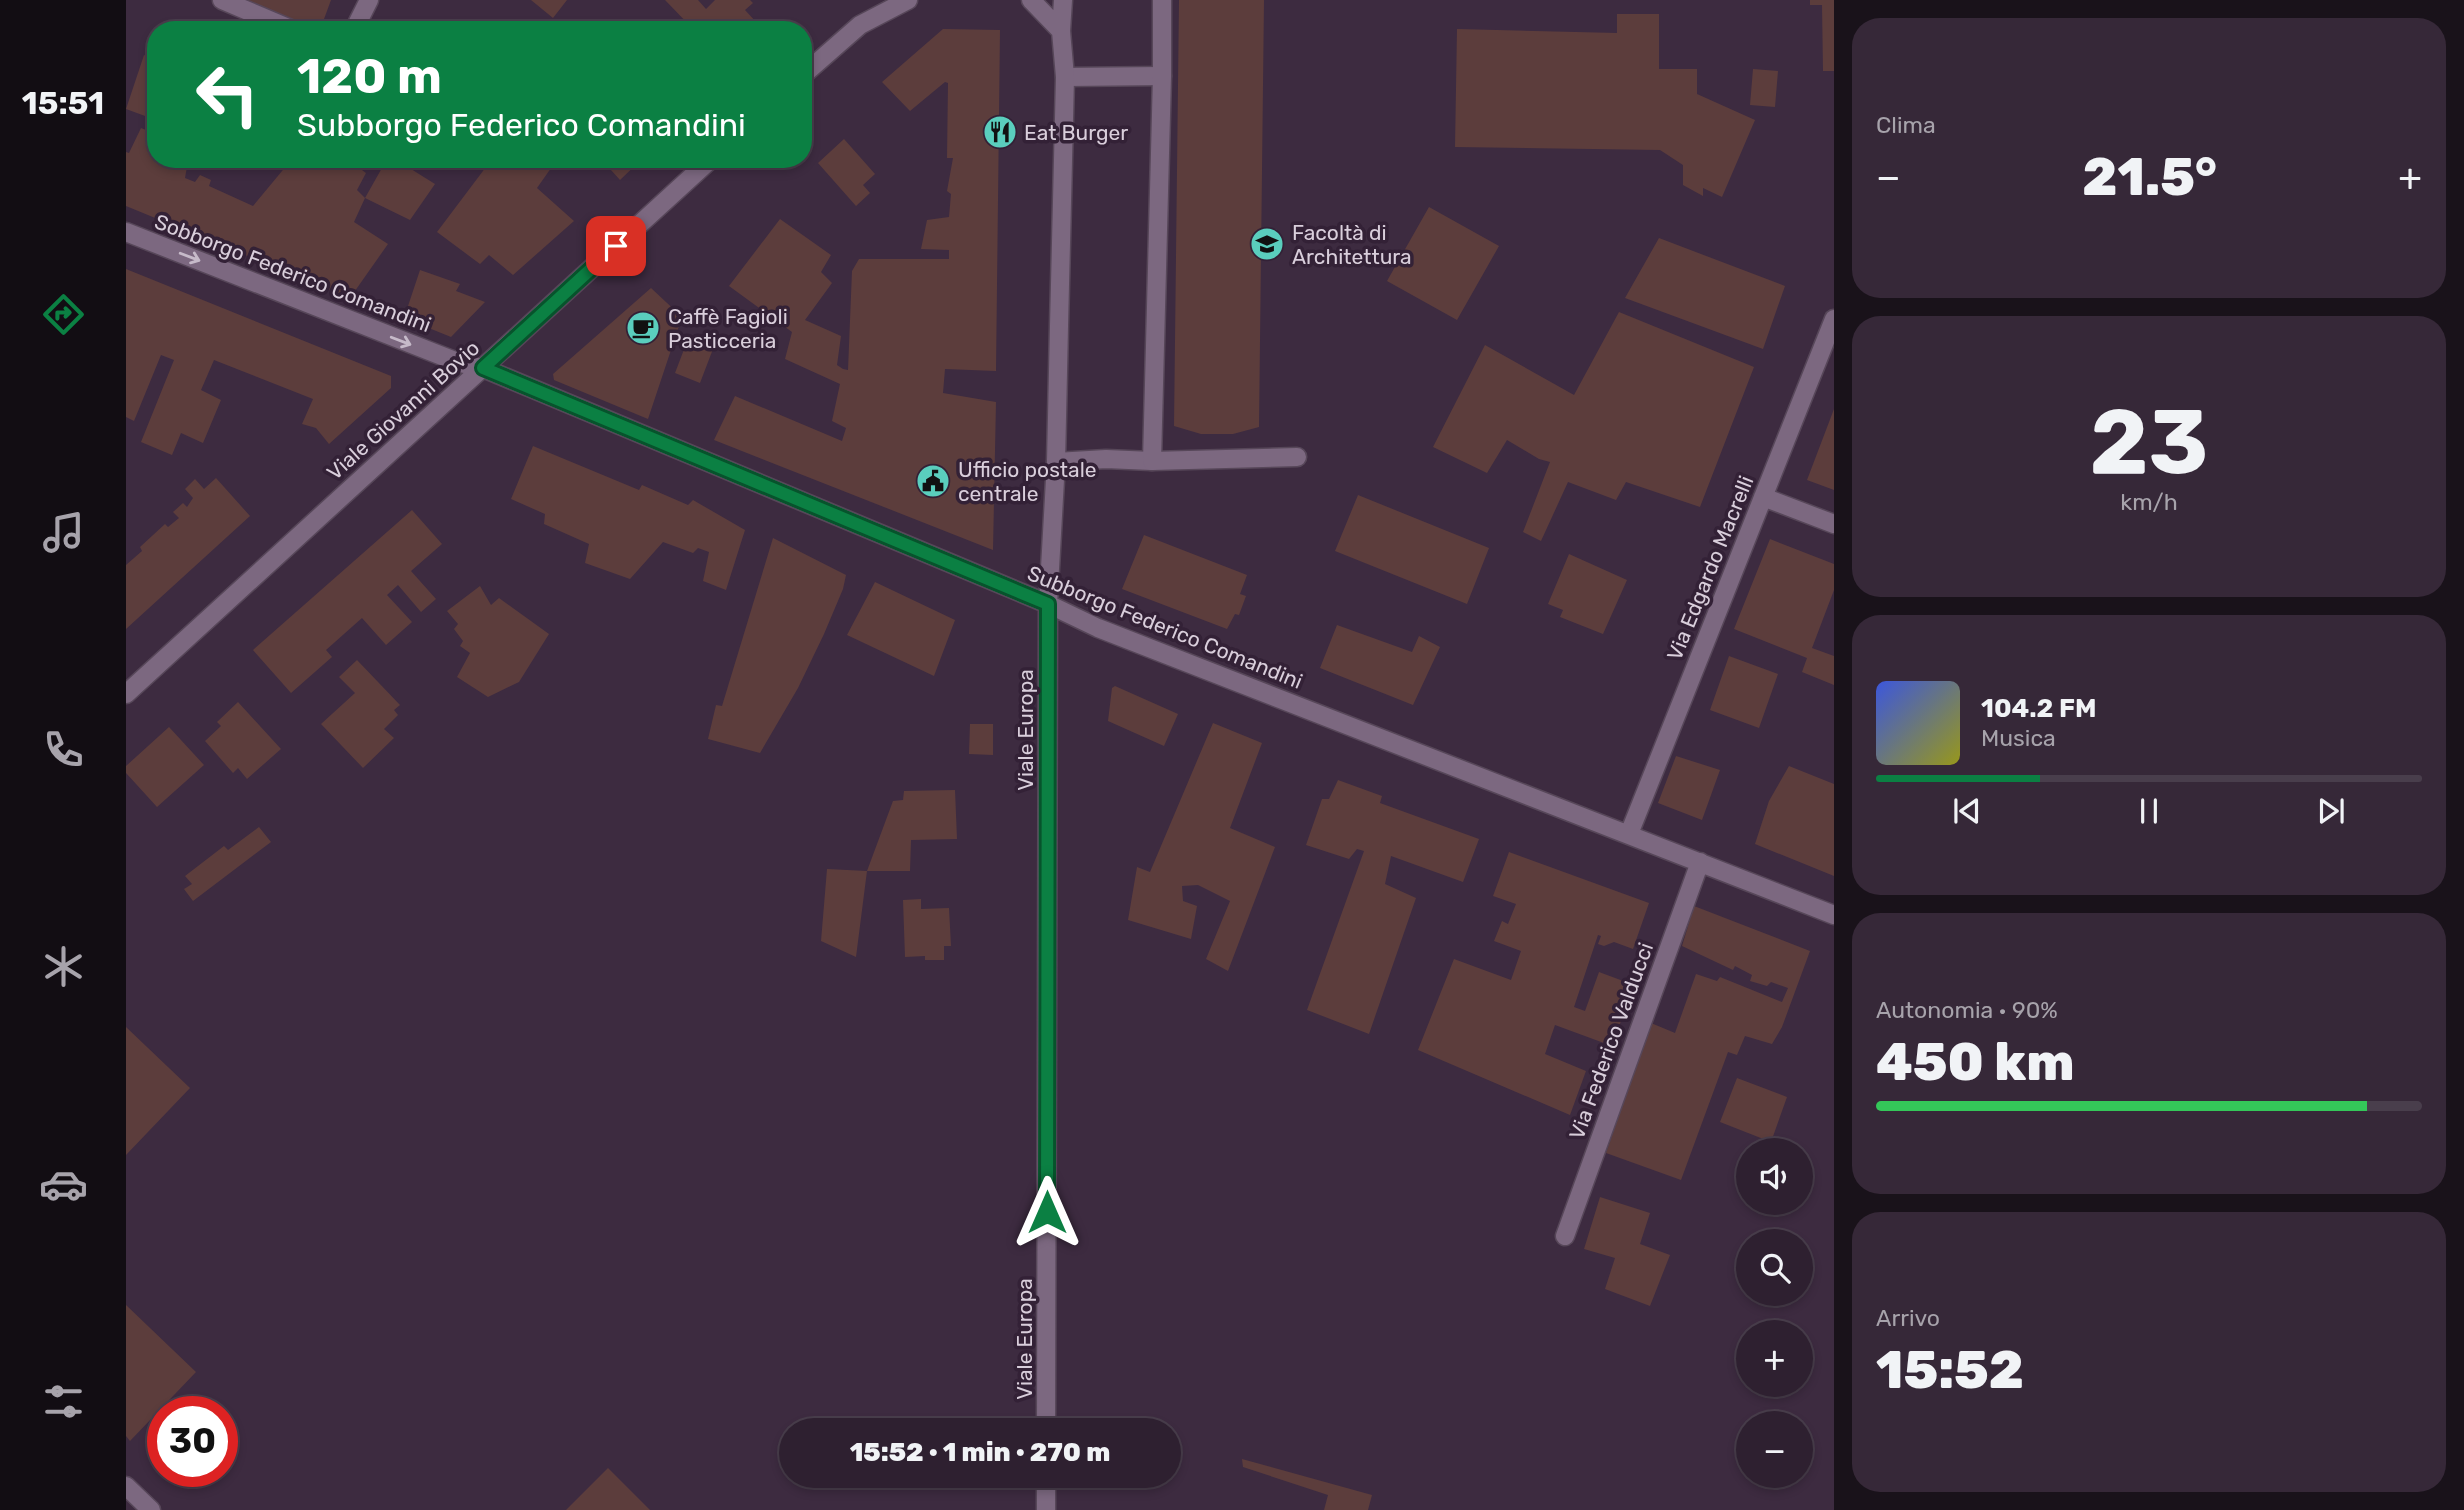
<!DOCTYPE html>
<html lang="it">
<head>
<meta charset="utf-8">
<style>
  :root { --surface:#2e2030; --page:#362838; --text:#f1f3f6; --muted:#a7a3ab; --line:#493e4c; --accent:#0b8043 }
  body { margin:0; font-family:Rubik,sans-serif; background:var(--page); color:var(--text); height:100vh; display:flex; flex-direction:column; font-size:26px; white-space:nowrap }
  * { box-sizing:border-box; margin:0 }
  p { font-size:23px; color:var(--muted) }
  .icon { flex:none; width:38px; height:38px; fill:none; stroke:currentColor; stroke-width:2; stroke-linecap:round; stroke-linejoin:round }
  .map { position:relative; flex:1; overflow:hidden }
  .details { display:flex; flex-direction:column; gap:18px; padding:18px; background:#19121a; width:630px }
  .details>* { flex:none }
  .banner { position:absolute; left:21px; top:21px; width:665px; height:147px; border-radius:28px; box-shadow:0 4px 10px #0003,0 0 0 2px var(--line); background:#0b8043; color:#fff; overflow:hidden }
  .fabs { position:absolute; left:1610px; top:1138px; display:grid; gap:14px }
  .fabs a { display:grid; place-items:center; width:77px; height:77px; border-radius:50%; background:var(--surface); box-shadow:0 4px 10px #0003,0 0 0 2px var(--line); font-size:35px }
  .speed { position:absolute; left:21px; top:1396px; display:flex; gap:14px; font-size:35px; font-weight:700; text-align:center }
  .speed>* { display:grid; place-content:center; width:91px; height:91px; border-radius:50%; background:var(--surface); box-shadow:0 4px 10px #0003,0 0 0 2px var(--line); line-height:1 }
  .speed .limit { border:10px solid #d22; background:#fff; color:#111 }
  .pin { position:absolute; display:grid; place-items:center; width:60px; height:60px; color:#fff; margin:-30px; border-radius:14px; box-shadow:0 4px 10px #0006 }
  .me { position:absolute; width:77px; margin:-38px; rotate:0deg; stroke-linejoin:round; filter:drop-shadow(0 0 5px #0008) }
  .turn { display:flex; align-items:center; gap:24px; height:147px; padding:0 35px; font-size:32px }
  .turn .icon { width:91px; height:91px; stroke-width:2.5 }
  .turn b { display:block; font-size:49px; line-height:60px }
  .big { font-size:52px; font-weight:800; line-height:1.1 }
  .details .tile { flex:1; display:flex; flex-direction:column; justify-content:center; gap:10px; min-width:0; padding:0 24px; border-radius:28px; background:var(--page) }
  .details .dial { align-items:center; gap:0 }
  .dial b { font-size:91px; line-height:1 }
  .song { display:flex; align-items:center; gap:21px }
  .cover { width:84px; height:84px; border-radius:10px; background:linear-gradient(135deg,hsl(230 70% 55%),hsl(60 70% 35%)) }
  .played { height:7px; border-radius:4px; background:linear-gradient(90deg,var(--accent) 30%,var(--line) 30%) }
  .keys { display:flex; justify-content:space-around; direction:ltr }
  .heat { display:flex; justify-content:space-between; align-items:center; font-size:38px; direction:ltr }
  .charge { height:10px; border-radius:5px; background:linear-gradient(90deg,#34c759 90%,var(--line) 0) }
  .trip { position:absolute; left:653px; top:1418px; width:402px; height:70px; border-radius:35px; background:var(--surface); box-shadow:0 4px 10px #0003,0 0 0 2px var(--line); font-weight:800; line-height:70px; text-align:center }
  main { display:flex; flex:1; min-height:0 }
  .menu { display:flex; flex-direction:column; width:126px; justify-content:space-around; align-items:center; background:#120d13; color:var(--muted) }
  .menu .icon { width:49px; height:49px }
  .menu .active { color:var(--accent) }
  .menu b { font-size:32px; color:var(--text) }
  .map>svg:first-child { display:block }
  .building { fill:#5c3d3c }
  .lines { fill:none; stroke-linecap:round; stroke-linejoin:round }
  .service-casing { stroke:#574759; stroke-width:21 }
  .minor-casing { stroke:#574759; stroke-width:21 }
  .secondary-casing { stroke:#574759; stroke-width:21 }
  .service { stroke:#7c6880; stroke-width:18 }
  .minor { stroke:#7c6880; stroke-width:18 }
  .secondary { stroke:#7c6880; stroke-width:18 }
  .oneway { stroke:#c6bac9 }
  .route-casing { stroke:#07532c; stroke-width:18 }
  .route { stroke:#0b8043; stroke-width:12 }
  .labels { text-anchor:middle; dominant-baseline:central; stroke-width:7; stroke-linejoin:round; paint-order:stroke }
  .poi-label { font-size:21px; fill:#d9cedb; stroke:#332136; text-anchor:start }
  .street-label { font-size:21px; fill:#d9cedb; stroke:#332136 }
</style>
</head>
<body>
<main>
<nav class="menu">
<b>15:51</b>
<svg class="icon active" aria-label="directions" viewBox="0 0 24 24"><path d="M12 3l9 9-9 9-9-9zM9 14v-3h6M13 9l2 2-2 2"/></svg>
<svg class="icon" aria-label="music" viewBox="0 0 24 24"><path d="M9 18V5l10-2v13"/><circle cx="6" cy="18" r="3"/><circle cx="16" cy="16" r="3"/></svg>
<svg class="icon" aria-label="phone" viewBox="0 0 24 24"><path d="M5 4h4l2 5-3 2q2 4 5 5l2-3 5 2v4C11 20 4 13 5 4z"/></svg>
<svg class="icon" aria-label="climate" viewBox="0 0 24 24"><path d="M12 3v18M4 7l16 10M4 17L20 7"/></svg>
<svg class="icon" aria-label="car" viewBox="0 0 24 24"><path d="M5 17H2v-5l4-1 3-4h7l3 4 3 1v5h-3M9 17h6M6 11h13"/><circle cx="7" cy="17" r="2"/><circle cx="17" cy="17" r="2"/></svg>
<svg class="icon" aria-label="filters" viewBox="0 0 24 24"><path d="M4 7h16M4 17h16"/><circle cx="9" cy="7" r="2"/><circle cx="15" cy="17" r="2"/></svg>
</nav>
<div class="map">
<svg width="1708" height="1510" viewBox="0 0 1708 1510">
  <rect width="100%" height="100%" fill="#3d2b40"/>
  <!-- building -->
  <path class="building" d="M 110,0 L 205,0 L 194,30 L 187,30 Z
    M 405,0 L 441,0 L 427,18 Z
    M 539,0 L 572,0 L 580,9 L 589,0 L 624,0 L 627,3 L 619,10 L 631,23 L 624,30 L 568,30 Z
    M 1053,0 L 1138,0 L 1133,427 L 1107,434 L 1075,434 L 1048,426 Z
    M 1684,0 L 1708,0 L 1708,71 L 1697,71 L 1696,5 L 1684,5 Z
    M 1491,14 L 1533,14 L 1533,69 L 1571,69 L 1571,94 L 1629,120 L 1596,197 L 1577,188 L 1577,196 L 1557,185 L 1557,165 L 1534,150 L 1329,147 L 1331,29 L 1491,33 Z
    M 817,29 L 874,30 L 870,371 L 819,369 L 817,393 L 870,402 L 867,550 L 588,440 L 609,396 L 716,441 L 720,428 L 706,421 L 714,384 L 659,359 L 666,332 L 603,286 L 654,219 L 705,255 L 695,272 L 706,283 L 679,320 L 715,336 L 711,365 L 717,369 L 722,370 L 726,271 L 733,259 L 823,259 L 823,250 L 795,249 L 801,220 L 823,217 L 825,194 L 821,191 L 827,158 L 821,158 L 822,83 L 819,82 L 784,111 L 756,82 Z
    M 18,55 L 30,60 L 30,88 L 19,116 L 0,109 Z
    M 1627,69 L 1652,71 L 1649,107 L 1624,105 Z
    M 15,128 L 30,134 L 30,159 L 62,161 L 59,178 L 69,182 L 74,175 L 85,180 L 83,186 L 127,206 L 166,159 L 221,159 L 240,173 L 231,190 L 239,198 L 228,222 L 262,244 L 224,298 L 0,206 L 0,152 L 3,153 Z
    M 718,139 L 749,174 L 737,185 L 744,193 L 730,206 L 692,163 Z
    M 261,159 L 269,159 L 309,184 L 284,220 L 239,198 Z
    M 366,159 L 429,159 L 430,161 L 411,188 L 448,221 L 387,275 L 363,255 L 354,264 L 311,232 Z
    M 475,159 L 516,159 L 494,180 Z
    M 1303,207 L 1373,246 L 1331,320 L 1261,281 Z
    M 1533,238 L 1659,286 L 1637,349 L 1499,298 Z
    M 0,269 L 265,376 L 265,388 L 203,444 L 190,428 L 176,424 L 187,399 L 88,360 L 75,390 L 95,400 L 77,443 L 55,433 L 46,455 L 15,442 L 48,360 L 35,355 L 8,421 L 0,417 Z
    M 294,270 L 334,284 L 330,291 L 359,302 L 325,337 L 278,318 Z
    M 525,288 L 556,317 L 522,419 L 428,380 L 427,374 Z
    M 1493,312 L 1628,367 L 1574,507 L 1500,482 L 1490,500 L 1442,482 L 1415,541 L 1397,532 L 1424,462 L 1413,459 L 1381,440 L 1361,473 L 1307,447 L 1359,345 L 1448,395 Z
    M 562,339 L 587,349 L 574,383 L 549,373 Z
    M 1708,409 L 1708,490 L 1681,480 Z
    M 407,446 L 513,490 L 516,485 L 562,505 L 567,500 L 619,530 L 600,590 L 577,581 L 583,552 L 572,548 L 567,553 L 537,542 L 504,579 L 459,563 L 463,544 L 418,524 L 419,514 L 385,499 Z
    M 90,478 L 124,516 L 0,629 L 0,565 L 16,551 L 14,547 L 39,524 L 42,527 L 53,518 L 47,512 L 57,503 L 61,507 L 67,498 L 59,489 L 69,479 L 78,489 Z
    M 1232,495 L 1363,548 L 1341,604 L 1209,551 Z
    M 286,510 L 316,544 L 285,571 L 310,599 L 295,612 L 272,585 L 261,595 L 286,622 L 260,645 L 236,618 L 200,650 L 206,657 L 165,693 L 127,650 Z
    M 1018,535 L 1121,575 L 1114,594 L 1120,596 L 1113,615 L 1109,614 L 1101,629 L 996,589 Z
    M 647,538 L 720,575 L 717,589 L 698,634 L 672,688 L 634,753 L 582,739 L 590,705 L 596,706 Z
    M 1644,539 L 1708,564 L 1708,590 L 1686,648 L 1708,656 L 1708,685 L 1676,672 L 1681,658 L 1608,629 Z
    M 1443,554 L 1501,580 L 1477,634 L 1434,617 L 1437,610 L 1422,604 Z
    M 749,582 L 829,620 L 808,676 L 721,635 Z
    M 354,586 L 365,605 L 373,598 L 423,634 L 393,682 L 362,697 L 331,677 L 344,653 L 334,646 L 337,641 L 328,629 L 332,624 L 321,611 Z
    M 1211,625 L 1286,652 L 1293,636 L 1314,647 L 1287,705 L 1194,668 Z
    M 1603,656 L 1652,674 L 1633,728 L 1584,710 Z
    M 231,660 L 274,705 L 268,710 L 272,715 L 258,729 L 268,738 L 237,768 L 195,724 L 229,693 L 213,677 Z
    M 989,686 L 1052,714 L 1038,746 L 982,721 L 986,688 Z
    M 112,702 L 155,749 L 121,779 L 112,768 L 107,773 L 79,741 L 95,726 L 91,722 Z
    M 1087,723 L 1136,743 L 1104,828 L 1149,847 L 1102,971 L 1080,959 L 1104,901 L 1072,885 L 1056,886 L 1057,901 L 1071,906 L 1065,939 L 1002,920 L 1011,867 L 1024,872 Z
    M 844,724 L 867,724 L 867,755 L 843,754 Z
    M 43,727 L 78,765 L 31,807 L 0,773 L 0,766 Z
    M 1550,756 L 1594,770 L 1576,820 L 1532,803 Z
    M 1663,766 L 1708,784 L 1708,876 L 1629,844 L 1643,801 Z
    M 1212,780 L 1256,796 L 1254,803 L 1353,839 L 1337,882 L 1265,856 L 1259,884 L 1290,898 L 1243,1034 L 1181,1010 L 1238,851 L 1231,849 L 1223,859 L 1180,845 L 1196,799 L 1203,799 Z
    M 829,790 L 831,839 L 785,840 L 784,871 L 741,871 L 767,801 L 777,800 L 778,791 Z
    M 133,827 L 145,842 L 67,901 L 58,889 L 66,884 L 59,876 L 98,846 L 102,850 Z
    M 1383,852 L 1523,903 L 1507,949 L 1488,942 L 1478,946 L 1472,944 L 1475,936 L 1472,935 L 1448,1007 L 1459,1011 L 1473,972 L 1508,985 L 1486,1046 L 1429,1025 L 1419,1054 L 1460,1071 L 1444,1115 L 1292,1050 L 1328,959 L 1385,980 L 1395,951 L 1368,941 L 1376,921 L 1382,924 L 1390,904 L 1367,896 Z
    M 701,869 L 741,871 L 730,957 L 695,941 Z
    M 795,899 L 795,909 L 823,908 L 825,946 L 818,946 L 818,960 L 799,960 L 799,956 L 779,957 L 777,900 Z
    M 1568,906 L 1684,951 L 1656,1027 L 1646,1044 L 1619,1036 L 1611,1055 L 1602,1052 L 1555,1180 L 1480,1153 L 1525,1023 L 1549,1033 L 1570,974 L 1591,981 L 1594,977 L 1656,1002 L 1662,988 L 1645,982 L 1641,986 L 1624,981 L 1626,975 L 1609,966 L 1607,970 L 1556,946 Z
    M 0,1027 L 64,1088 L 0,1155 Z
    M 1611,1078 L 1661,1097 L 1645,1142 L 1594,1122 Z
    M 1474,1197 L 1524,1213 L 1514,1244 L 1544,1255 L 1524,1306 L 1479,1289 L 1489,1258 L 1458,1249 Z
    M 0,1305 L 70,1372 L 4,1441 L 0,1436 Z
    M 1116,1459 L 1246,1495 L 1242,1510 L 1198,1510 L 1202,1495 L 1117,1467 Z
    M 482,1468 L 524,1510 L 440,1510 Z"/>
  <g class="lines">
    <defs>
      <path id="service" d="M 939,77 L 1036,76
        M 930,462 L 980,459 L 1026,461"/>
      <path id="minor" d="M 96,0 L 167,30
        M 905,0 L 935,31
        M 1036,0 L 1036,76 L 1026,461 L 1171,457
        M 228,30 L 243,0
        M 0,232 L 334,363 L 357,368 L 922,604 L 972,628 L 1708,915
        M 1637,497 L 1708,524
        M 1503,834 L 1708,319
        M 1439,1236 L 1574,862
        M 920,1430 L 922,604 L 930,462 L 933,326 L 939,77 L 935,31 L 937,0
        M 0,1486 L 25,1510
        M 920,1510 L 920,1475"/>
      <path id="secondary" d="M 677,75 L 734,25 L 782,0
        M 0,694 L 585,159"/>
    </defs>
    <!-- service casing -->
    <use href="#service" class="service-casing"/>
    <!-- minor casing -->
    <use href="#minor" class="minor-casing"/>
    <!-- secondary casing -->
    <use href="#secondary" class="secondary-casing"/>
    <!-- service -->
    <use href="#service" class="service"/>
    <!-- minor -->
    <use href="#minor" class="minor"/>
    <!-- secondary -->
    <use href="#secondary" class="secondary"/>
  </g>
  <!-- one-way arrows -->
  <defs><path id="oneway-shaft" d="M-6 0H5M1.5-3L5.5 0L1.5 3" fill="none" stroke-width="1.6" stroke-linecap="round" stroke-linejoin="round" transform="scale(1.75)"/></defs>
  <g class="oneway">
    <use href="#oneway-shaft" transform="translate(64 257) rotate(21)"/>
    <use href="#oneway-shaft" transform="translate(275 341) rotate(21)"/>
  </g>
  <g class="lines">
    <defs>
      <path id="route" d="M 490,246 L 357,368 L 922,604 L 921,1212"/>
    </defs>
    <!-- route casing -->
    <use href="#route" class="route-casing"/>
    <!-- route -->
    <use href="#route" class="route"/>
  </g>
  <!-- icons -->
  <defs>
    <symbol id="restaurant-disc" viewBox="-11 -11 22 22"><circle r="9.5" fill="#5acebd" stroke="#332136"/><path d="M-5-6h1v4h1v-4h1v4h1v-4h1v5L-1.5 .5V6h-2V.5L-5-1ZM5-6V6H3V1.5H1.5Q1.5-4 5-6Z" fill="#111"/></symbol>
    <symbol id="university-disc" viewBox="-11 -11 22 22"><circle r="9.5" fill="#5acebd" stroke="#332136"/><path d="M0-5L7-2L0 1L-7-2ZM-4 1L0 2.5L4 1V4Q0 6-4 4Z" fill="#111"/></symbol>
    <symbol id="cafe-disc" viewBox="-11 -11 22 22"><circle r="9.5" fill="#5acebd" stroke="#332136"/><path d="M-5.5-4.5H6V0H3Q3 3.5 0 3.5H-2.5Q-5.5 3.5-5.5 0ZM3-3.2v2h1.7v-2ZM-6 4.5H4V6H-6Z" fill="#111"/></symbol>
    <symbol id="civic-disc" viewBox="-11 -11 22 22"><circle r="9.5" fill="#5acebd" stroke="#332136"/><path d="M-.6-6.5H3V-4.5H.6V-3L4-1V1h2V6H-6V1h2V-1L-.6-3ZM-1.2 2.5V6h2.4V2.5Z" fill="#111"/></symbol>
  </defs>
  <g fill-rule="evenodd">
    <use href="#restaurant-disc" x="855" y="113" width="38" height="38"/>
    <use href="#university-disc" x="1122" y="225" width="38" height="38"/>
    <use href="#cafe-disc" x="498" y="309" width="38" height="38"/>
    <use href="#civic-disc" x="788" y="462" width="38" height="38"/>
  </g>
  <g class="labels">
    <!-- poi labels -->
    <g class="poi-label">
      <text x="898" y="132">Eat Burger</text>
      <text x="1166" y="232">Facoltà di<tspan x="1166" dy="24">Architettura</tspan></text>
      <text x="542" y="316">Caffè Fagioli<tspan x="542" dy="24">Pasticceria</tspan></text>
      <text x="832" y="469">Ufficio postale<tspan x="832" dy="24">centrale</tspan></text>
    </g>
    <!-- street labels -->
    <g class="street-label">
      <text transform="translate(167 273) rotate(21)">Sobborgo Federico Comandini</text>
      <text transform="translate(277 410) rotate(-42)">Viale Giovanni Bovio</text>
      <text transform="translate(1584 568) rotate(-68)">Via Edgardo Macrelli</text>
      <text transform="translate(1039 627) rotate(22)">Subborgo Federico Comandini</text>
      <text transform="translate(899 730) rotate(-90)">Viale Europa</text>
      <text transform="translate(1485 1041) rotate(-70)">Via Federico Valducci</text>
      <text transform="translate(898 1339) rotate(-90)">Viale Europa</text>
    </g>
  </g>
</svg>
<div class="fabs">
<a><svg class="icon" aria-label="sound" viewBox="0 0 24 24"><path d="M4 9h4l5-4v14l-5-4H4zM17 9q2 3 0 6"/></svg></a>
<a><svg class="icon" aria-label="search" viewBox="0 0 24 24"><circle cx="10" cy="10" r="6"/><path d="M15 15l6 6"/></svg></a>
<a>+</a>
<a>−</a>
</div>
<div class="speed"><div class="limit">30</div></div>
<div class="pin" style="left:490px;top:246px;background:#d93025"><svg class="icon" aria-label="arrive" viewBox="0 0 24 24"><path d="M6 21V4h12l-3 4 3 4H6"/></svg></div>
<svg class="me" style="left:921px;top:1212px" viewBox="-20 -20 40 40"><path d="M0-17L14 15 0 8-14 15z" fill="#0b8043" stroke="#fff" stroke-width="4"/></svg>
<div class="trip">15:52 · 1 min · 270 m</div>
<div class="banner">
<div class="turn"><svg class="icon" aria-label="left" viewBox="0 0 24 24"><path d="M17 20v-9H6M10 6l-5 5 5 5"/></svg><div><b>120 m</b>Subborgo Federico Comandini</div></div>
</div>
</div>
<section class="details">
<div class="tile"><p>Clima</p>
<div class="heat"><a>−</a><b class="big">21.5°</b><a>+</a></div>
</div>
<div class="tile dial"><b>23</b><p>km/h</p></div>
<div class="tile">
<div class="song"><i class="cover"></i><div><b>104.2 FM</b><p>Musica</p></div></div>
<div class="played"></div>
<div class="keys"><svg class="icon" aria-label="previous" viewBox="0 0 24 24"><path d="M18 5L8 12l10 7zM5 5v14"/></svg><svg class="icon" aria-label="pause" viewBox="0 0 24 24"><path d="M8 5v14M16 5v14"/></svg><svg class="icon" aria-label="next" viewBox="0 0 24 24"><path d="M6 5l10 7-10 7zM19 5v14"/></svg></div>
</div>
<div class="tile"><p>Autonomia · 90%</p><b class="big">450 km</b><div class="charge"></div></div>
<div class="tile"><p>Arrivo</p><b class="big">15:52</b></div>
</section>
</main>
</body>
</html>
